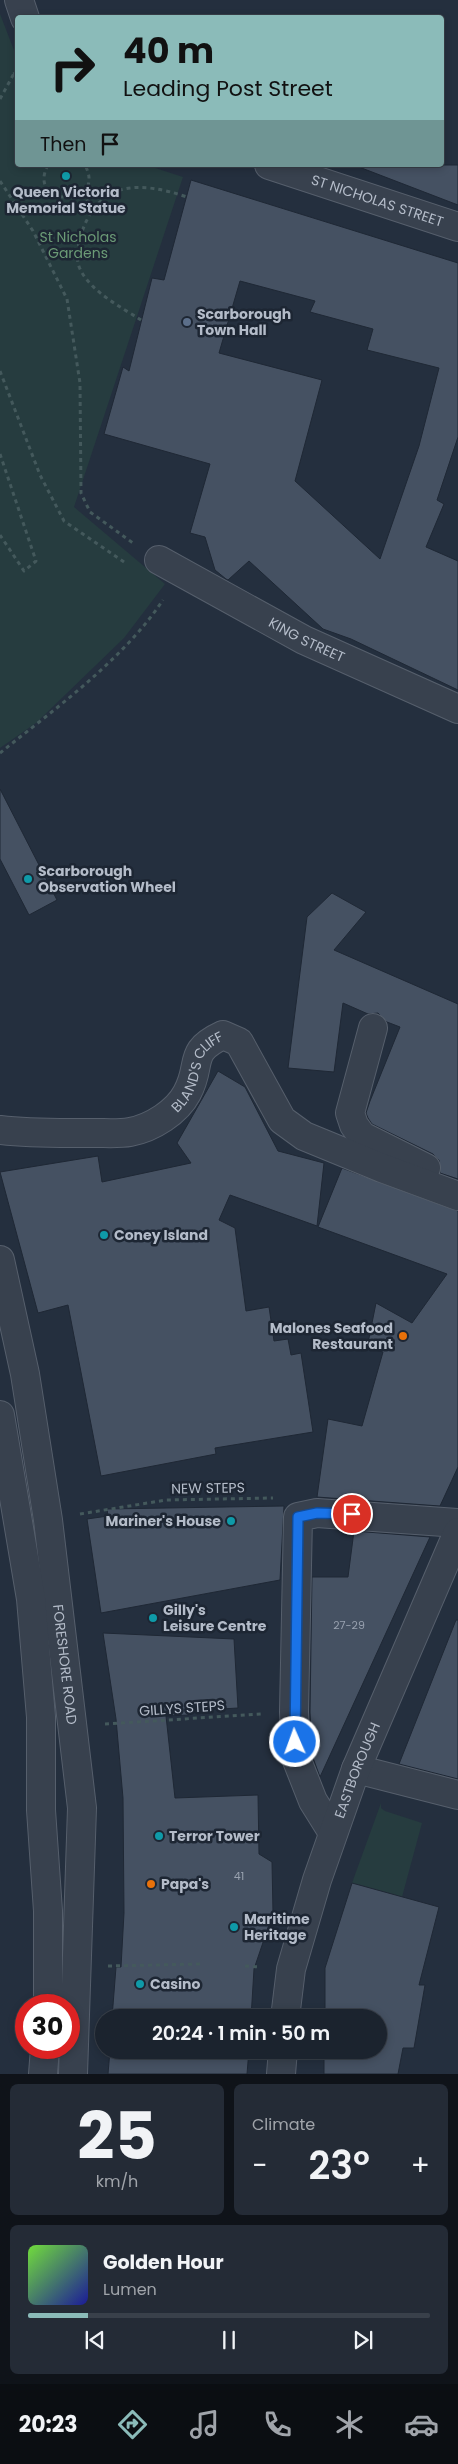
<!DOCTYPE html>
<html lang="en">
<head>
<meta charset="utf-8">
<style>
  :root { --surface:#1b232e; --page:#242b36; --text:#f1f3f6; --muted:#a0a4aa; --line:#39404a; --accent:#8bbbb9 }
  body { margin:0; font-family:Poppins,sans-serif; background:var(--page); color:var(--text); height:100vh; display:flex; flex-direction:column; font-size:19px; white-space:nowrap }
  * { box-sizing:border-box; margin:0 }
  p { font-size:16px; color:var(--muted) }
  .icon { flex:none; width:28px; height:28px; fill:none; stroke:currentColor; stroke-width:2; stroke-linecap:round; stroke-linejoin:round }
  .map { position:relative; height:2074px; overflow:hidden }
  .sheet { display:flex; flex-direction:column; gap:10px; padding:10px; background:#0f1319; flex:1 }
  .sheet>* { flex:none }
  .guide { position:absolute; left:15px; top:15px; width:429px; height:152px; border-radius:5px; box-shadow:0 2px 8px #0003,0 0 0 1px var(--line); background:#8bbbb9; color:#111; overflow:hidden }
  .speed { position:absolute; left:15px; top:1994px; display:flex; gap:10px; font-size:25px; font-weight:700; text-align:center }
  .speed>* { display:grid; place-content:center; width:65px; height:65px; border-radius:50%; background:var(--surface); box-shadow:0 2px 8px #0003,0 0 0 1px var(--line); line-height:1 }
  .speed .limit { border:8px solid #d22; background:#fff; color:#111 }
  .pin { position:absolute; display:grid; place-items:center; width:42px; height:42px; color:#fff; margin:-21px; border:2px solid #fff; border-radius:50%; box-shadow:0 1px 5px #0007 }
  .me { position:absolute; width:55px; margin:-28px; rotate:358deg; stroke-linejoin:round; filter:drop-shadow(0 0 4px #0008) }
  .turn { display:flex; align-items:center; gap:18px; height:105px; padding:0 25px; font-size:22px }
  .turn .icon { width:65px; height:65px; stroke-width:2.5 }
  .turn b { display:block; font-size:35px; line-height:42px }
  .then { display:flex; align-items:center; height:48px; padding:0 25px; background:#0003; gap:10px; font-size:19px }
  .big { font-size:38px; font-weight:600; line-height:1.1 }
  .sheet .widget { flex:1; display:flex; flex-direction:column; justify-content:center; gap:8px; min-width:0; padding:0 18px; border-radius:8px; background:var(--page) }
  .sheet .dial { align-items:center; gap:0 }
  .dial b { font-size:65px; line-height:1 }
  .song { display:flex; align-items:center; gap:15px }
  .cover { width:60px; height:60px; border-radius:8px; background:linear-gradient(135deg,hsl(100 70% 55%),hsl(240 70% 35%)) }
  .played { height:5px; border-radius:2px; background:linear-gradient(90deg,var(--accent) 15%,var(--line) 15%) }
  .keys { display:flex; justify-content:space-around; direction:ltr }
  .heat { display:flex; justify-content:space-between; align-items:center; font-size:28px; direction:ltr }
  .sheet .tiles { flex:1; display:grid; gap:10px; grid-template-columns:1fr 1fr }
  .widget:last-child { grid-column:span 2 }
  .trip { position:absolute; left:95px; top:2009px; width:292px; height:50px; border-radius:25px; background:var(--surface); box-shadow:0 2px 8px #0003,0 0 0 1px var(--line); font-weight:600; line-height:50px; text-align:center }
  .dock { display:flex; height:80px; justify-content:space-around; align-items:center; background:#0b0e12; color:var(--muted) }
  .dock .icon { width:35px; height:35px }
  .dock .active { color:var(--accent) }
  .dock b { font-size:22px; color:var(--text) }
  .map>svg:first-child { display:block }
  .green { fill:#263c3f }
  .building { fill:#455162; stroke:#1f2835; fill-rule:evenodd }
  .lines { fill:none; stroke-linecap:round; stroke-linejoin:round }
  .minor-casing { stroke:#565f6c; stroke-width:30 }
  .tertiary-casing { stroke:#565f6c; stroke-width:30 }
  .path { stroke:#44595c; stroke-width:3; stroke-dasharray:4 4; stroke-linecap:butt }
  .minor { stroke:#38414e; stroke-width:28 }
  .tertiary { stroke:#38414e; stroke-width:28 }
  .route-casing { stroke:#114b97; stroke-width:12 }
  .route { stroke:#1a73e8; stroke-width:9 }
  .culture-dot { fill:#0f9aa8; stroke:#1d2633; stroke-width:2 }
  .service-dot { fill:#5c6f8a; stroke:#1d2633; stroke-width:2 }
  .food-dot { fill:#e8710a; stroke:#1d2633; stroke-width:2 }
  .labels { text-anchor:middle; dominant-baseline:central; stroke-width:5; stroke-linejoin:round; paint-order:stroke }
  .number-label { font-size:11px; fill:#98a1af }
  .poi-label { font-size:14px; font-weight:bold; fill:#b4bcc9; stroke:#1d2633; text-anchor:start }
  .street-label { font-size:14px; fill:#b4bcc9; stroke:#1d2633 }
  .park-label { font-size:14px; fill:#6b9a76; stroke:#1d2633 }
</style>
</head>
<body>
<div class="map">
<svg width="458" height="2074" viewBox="0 0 458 2074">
  <rect width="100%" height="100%" fill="#242f3e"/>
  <!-- green -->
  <path class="green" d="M 0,14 L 17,58 L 18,165 L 146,165 L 183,177 L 74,507 L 165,584 L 124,638 L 36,723 L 0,748 Z
    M 381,1803 L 381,1808 L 385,1811 L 422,1823 L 402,1897 L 352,1883 Z"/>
  <!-- building -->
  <path class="building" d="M 360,165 L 458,165 L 458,205 L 359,167 Z
    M 191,180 L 458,263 L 458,437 L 437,500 L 444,504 L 426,547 L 458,561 L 458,690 L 351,639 L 323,629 L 249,561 L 228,580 L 226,579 L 215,570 L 205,537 L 190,533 L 210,464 L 104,434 L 123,367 L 129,371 L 152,278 L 164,280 ZM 240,281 L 315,301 L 310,312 L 373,329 L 367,350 L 439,368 L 419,446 L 380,559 L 295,481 L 322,380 L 219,353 Z
    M 0,789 L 57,900 L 29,915 L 0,859 Z
    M 332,893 L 366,912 L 334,950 L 458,1004 L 458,1179 L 440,1173 L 439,1160 L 433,1154 L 372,1124 L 368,1118 L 366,1113 L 370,1101 L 400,1027 L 387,1022 L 378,1013 L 368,1014 L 343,1003 L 334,1072 L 288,1068 L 307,917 Z
    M 218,1071 L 245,1087 L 278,1151 L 324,1163 L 317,1226 L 230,1195 L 219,1220 L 235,1228 L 246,1311 L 269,1307 L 274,1341 L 288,1339 L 291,1355 L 301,1353 L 313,1432 L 215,1448 L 216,1454 L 101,1476 L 68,1305 L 38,1313 L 0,1172 L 98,1156 L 102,1182 L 191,1163 L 177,1143 Z
    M 342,1168 L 458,1211 L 458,1467 L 440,1506 L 317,1497 L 328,1419 L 362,1426 L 383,1352 L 367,1348 L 376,1303 L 412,1323 L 447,1274 L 318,1227 Z
    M 284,1506 L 280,1580 L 101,1613 L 87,1519 L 108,1516 L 107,1509 Z
    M 354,1531 L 430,1537 L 320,1777 L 312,1755 L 310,1712 L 312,1577 L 348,1577 Z
    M 456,1620 L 458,1620 L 458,1779 L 399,1764 Z
    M 103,1633 L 234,1639 L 238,1708 L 187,1711 L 189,1715 L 166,1716 L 175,1798 L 258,1795 L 259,1854 L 272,1862 L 273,1913 L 254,1969 L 251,2018 L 112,2018 L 116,1967 L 121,1967 L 124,1913 L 123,1798 L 116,1719 Z
    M 352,1883 L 439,1907 L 419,1985 L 425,1985 L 414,2048 L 403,2048 L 398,2074 L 324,2074 L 324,2050 L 379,2050 L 379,2018 L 325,2018 L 325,1968 Z
    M 110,2050 L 249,2050 L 247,2074 L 108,2074 Z"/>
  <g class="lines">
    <defs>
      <g id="minor">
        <path d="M 19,0 L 25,18"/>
        <path id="s1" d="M 269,165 L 458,227"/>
        <path id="s2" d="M 159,560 L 304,640 L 458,709"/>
        <path d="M 373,1028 L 350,1113 L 354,1125 L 362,1136 L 426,1168"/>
        <path id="s3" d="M 0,1130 C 31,1134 64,1133 95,1133 C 106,1133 119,1134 130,1132 C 152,1128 177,1112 187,1093 C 203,1064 186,1052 223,1035 L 239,1042 L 282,1120 L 304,1136 L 382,1168 L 458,1196"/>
        <path d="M 356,1769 L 458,1795"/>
        <path d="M 333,1833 L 313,1801 L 296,1758 L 294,1712 L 298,1517 L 317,1513 L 458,1523"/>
        <path id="s4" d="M 285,2018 L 291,1969 L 317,1880 L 356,1769 L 458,1532"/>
        <path d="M 281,2074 L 283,2050"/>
      </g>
      <g id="tertiary">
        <path id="s5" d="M 0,1260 L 25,1374 L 48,1520 L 82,1808 L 73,2074"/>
        <path d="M 0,1415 L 31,1599 L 41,1717 L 41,1810 L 48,1911 L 48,2005"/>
        <path d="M 43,2074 L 45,2048"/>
      </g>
    </defs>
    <!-- minor casing -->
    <use href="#minor" class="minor-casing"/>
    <!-- tertiary casing -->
    <use href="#tertiary" class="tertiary-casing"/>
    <!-- path -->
    <path class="path" d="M 14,72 L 18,83
      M 0,99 L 18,66
      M 48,165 C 25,207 108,209 85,165
      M 0,181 L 33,231 L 67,299 L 80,383 L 81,493 L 90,512 L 133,543
      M 81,194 L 95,208
      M 141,320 C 121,307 91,292 80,269 C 75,258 78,246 81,235 C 98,180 140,181 187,197
      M 0,371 L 40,475 L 64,521 L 127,564
      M 0,454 L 36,561 L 24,571 L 0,535
      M 0,753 C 56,708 123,660 163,600
      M 80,1514 L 166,1500 L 273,1498
      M 105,1724 L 261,1714
      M 108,1966 L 201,1964
      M 245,1966 L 259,1967"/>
    <!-- minor -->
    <use href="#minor" class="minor"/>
    <!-- tertiary -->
    <use href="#tertiary" class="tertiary"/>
  </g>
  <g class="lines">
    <defs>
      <path id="route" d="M 295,1742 L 298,1517 L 317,1513 L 352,1514"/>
    </defs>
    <!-- route casing -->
    <use href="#route" class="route-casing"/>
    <!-- route -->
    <use href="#route" class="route"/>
  </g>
  <!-- markers -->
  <g class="culture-dot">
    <circle cx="66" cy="176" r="5"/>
    <circle cx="28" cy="879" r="5"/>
    <circle cx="104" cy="1235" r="5"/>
    <circle cx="231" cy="1521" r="5"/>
    <circle cx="153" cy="1618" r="5"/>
    <circle cx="159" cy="1836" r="5"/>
    <circle cx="234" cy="1927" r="5"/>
    <circle cx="140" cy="1984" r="5"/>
  </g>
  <circle class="service-dot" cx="187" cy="322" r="5"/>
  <g class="food-dot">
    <circle cx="403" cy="1336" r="5"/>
    <circle cx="151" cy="1884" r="5"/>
  </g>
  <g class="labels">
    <!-- number labels -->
    <g class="number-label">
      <text x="349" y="1625">27-29</text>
      <text x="239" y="1876">41</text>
    </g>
    <!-- poi labels -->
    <g class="poi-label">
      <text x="66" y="192" text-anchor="middle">Queen Victoria<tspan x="66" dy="16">Memorial Statue</tspan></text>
      <text x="197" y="314">Scarborough<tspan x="197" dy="16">Town Hall</tspan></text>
      <text x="38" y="871">Scarborough<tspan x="38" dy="16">Observation Wheel</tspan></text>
      <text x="114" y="1235">Coney Island</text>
      <text x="393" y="1328" text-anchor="end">Malones Seafood<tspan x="393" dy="16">Restaurant</tspan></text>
      <text x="221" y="1521" text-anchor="end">Mariner's House</text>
      <text x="163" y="1610">Gilly's<tspan x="163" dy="16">Leisure Centre</tspan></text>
      <text x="169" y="1836">Terror Tower</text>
      <text x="161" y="1884">Papa's</text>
      <text x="244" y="1919">Maritime<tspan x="244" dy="16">Heritage</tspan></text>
      <text x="150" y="1984">Casino</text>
    </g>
    <!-- street labels -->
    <g class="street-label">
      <text stroke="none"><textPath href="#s1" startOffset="114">ST NICHOLAS STREET</textPath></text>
      <text stroke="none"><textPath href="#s2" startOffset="168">KING STREET</textPath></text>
      <text stroke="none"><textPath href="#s3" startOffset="226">BLAND'S CLIFF</textPath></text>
      <text transform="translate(208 1488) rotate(-1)">NEW STEPS</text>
      <text stroke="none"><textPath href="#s5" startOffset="410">FORESHORE ROAD</textPath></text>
      <text transform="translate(182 1708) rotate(-4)">GILLYS STEPS</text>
      <text stroke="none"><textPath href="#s4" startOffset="259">EASTBOROUGH</textPath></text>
    </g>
    <!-- park labels -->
    <g class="park-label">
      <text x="78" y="237">St Nicholas<tspan x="78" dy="16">Gardens</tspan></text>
    </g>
  </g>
</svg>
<div class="speed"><div class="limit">30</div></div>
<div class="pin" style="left:352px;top:1514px;background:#d93025"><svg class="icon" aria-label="arrive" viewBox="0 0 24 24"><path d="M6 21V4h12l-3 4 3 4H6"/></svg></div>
<svg class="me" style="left:295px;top:1742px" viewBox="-20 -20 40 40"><circle r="17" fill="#1a73e8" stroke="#fff" stroke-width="3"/><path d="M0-11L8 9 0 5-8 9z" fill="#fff"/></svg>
<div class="trip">20:24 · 1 min · 50 m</div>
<div class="guide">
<div class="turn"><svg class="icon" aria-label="right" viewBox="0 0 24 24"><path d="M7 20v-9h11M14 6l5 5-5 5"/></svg><div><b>40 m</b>Leading Post Street</div></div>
<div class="then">Then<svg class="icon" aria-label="arrive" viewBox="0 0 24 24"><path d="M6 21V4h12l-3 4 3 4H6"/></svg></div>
</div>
</div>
<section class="sheet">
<div class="tiles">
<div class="widget dial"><b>25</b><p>km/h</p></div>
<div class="widget"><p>Climate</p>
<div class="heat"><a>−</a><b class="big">23°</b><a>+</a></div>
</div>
<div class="widget">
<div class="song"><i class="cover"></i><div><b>Golden Hour</b><p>Lumen</p></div></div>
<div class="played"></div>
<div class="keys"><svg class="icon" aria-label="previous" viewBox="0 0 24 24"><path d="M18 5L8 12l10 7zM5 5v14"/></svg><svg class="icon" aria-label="pause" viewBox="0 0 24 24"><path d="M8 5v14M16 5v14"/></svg><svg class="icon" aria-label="next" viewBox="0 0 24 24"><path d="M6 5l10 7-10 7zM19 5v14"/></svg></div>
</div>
</div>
</section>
<nav class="dock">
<b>20:23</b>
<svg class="icon active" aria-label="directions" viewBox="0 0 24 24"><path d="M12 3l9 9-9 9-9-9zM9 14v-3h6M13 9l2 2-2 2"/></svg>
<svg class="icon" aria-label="music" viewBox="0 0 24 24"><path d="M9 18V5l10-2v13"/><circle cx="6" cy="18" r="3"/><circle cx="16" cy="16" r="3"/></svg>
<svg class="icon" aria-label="phone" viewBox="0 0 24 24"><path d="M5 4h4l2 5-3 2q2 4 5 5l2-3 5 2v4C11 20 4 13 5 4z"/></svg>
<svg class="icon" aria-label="climate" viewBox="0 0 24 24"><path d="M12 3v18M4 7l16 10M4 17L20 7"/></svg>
<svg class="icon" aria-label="car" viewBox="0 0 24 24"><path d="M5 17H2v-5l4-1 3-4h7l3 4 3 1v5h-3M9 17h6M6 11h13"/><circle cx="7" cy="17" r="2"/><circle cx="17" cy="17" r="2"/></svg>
</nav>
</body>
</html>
